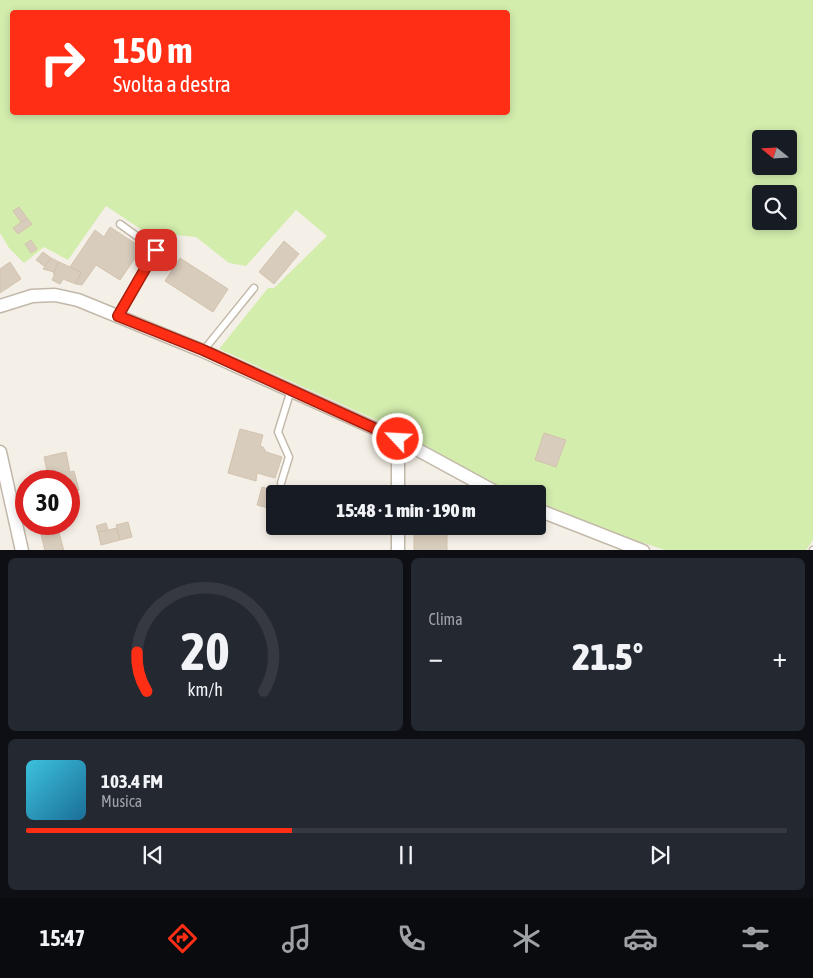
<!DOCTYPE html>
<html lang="it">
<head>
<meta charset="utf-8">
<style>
  :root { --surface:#171b24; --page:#242831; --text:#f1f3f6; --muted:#9ea1a6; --line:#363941; --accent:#ff2e14 }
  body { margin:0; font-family:"Asap Condensed",sans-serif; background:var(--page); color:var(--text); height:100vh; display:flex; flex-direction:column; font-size:19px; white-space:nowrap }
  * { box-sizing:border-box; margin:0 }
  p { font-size:16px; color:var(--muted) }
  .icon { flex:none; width:28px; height:28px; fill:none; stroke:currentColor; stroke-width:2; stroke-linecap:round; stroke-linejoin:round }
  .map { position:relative; height:550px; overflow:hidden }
  .sheet { display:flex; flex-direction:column; gap:8px; padding:8px; background:#0d0f14; flex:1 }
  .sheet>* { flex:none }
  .hud { position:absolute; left:10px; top:10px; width:500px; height:105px; border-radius:5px; box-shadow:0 2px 8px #0003; background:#ff2e14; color:#fff; overflow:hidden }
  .needle { width:32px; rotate:288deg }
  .fabs { position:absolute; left:752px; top:130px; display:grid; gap:10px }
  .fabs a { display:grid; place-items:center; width:45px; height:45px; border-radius:5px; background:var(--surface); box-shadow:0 2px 8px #0003; font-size:25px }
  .speed { position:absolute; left:15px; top:470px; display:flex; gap:10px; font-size:25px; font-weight:700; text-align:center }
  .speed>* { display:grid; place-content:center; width:65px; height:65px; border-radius:50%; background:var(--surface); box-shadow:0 2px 8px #0003; line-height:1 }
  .speed .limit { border:8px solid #d22; background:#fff; color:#111 }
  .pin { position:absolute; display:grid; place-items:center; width:42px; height:42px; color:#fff; margin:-21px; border-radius:10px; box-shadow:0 2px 8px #0006 }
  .me { position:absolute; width:55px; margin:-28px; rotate:295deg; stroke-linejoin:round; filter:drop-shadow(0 0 4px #0008) }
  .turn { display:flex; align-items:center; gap:18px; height:105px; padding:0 20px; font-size:22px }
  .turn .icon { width:65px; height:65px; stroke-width:2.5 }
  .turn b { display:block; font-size:35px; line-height:42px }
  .big { font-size:38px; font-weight:800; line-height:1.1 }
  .sheet .tile { flex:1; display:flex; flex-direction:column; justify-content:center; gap:8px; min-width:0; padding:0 18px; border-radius:8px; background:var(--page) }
  .sheet .dial { align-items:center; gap:0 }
  .dial svg { height:130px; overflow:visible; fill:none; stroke:var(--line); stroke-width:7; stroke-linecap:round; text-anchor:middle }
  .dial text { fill:var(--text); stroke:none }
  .song { display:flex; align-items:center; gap:15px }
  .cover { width:60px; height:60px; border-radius:8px; background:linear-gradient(135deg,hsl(190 70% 55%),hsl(200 70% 35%)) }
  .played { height:5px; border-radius:2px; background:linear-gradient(90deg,var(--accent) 35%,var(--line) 35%) }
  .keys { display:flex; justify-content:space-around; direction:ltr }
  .heat { display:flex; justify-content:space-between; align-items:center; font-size:28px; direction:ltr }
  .sheet .tiles { flex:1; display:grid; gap:8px; grid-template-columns:1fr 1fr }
  .tile:last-child { grid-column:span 2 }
  .trip { position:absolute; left:266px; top:485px; width:280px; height:50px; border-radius:5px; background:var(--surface); box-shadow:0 2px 8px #0003; font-weight:800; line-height:50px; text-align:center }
  .menu { display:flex; height:80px; justify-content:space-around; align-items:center; background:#090b0e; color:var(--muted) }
  .menu .icon { width:35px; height:35px }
  .menu .selected { color:var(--accent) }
  .menu b { font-size:22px; color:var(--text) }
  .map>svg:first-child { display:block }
  .green { fill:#d3edad; fill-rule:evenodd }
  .building { fill:#d8ccbc; stroke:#d3c3ae }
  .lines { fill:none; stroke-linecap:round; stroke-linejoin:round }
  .lane-casing { stroke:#c2b8a9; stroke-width:9 }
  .street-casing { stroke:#c2b8a9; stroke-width:15 }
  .lane { stroke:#fff; stroke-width:6 }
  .street { stroke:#fff; stroke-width:12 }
  .route-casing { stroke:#a61e0d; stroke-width:12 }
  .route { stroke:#ff2e14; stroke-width:9 }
</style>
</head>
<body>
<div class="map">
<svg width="813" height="551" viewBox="0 0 813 551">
  <rect width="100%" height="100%" fill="#f5f0e7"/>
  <!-- green -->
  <path class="green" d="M 0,0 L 813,0 L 813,540 L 806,550 L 668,551 L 623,536 L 538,504 L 538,494 L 516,494 L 480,476 L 394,428 L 219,349 L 268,288 L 274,288 L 327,236 L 296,210 L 246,266 L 229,263 L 196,237 L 145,232 L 106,206 L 68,260 L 44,247 L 24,263 L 9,248 L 0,233 ZM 12,12 L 508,12 L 508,112 L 12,112 ZM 761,139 L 789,139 L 789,166 L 761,166 ZM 761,194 L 789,194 L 789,221 L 761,221 Z"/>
  <!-- building -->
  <path class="building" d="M 19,207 L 27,218 L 21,222 L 13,211 Z
    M 27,218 L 32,224 L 18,234 L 13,228 Z
    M 110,227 L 142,248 L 120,280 L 96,265 L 82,285 L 76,284 L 81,272 L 70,267 L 95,230 L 104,237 Z
    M 31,240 L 37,249 L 31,253 L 25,244 Z
    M 284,241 L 299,254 L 274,284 L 259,272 Z
    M 43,252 L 51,258 L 44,266 L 36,260 Z
    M 51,258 L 59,262 L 54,272 L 43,269 Z
    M 180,258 L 228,289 L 213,312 L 165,281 Z
    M 10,262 L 21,279 L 0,293 L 0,269 Z
    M 59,262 L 81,272 L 76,284 L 63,279 L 60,284 L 52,280 L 55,274 L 53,274 Z
    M 240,429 L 263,435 L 260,446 L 263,447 L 266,452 L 282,457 L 275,478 L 257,473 L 256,481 L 228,473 Z
    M 544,433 L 566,440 L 556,467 L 535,460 Z
    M 66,452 L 70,472 L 74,471 L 79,490 L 69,493 L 69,481 L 46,481 L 49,480 L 44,457 Z
    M 262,487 L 273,490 L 268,508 L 257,505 Z
    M 128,522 L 132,537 L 120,540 L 116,525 Z
    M 106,523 L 108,530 L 98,532 L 96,526 Z
    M 414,526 L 447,526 L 447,551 L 414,551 Z
    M 117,528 L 120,540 L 101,545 L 98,532 Z
    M 58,529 L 64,551 L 45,551 L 41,534 Z"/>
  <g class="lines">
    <defs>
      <path id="lane" d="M 118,316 L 156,250 L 120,224
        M 203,351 L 254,288
        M 281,483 L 289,457 L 278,432 L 291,390
        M 813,551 L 813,550"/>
      <path id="street" d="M 0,306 L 32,296 L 55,295 L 78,300 L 203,351 L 398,439 L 499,494
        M 398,439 L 398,494
        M 0,452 L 22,551
        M 538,510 L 643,551
        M 398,526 L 398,551"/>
    </defs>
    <!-- lane casing -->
    <use href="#lane" class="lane-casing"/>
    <!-- street casing -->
    <use href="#street" class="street-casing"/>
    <!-- lane -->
    <use href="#lane" class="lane"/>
    <!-- street -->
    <use href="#street" class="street"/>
  </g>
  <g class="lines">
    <defs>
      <path id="route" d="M 156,250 L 118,316 L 203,350 L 398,439"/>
    </defs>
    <!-- route casing -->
    <use href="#route" class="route-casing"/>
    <!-- route -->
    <use href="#route" class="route"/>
  </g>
</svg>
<div class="fabs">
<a><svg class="needle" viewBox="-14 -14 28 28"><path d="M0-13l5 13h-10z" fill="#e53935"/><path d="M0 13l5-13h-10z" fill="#9ea1a6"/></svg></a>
<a><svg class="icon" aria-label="search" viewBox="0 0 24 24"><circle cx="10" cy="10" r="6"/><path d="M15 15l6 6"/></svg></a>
</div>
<div class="speed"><div class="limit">30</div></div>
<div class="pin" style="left:156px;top:250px;background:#d93025"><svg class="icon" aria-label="arrive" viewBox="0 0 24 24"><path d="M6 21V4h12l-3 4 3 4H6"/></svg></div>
<svg class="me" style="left:398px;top:439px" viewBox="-20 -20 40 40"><circle r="17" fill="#ff2e14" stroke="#fff" stroke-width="3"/><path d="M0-11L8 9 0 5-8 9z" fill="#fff"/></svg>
<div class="trip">15:48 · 1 min · 190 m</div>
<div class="hud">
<div class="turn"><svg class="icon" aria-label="right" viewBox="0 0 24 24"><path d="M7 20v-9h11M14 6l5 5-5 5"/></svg><div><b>150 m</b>Svolta a destra</div></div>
</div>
</div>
<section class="sheet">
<div class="tiles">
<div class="tile dial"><svg viewBox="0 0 100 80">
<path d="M14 69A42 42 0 1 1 86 69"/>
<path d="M14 69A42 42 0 0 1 8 45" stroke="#ff2e14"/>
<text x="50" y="56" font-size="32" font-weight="700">20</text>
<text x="50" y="72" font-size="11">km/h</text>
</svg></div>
<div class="tile"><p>Clima</p>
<div class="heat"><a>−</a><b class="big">21.5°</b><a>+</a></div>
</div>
<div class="tile">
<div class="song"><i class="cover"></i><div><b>103.4 FM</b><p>Musica</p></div></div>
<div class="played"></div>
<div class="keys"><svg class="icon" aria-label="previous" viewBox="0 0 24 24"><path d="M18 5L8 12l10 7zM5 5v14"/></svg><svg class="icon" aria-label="pause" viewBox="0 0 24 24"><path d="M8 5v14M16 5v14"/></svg><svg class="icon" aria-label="next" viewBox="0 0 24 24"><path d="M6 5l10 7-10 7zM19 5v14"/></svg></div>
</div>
</div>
</section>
<nav class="menu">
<b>15:47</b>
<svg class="icon selected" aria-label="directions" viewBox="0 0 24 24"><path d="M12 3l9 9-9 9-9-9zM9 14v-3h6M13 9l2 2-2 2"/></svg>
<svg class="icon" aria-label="music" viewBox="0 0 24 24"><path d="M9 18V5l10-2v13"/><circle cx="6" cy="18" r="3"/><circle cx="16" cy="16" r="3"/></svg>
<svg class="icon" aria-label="phone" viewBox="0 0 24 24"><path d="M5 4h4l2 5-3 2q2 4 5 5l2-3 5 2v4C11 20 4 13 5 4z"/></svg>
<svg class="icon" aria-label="climate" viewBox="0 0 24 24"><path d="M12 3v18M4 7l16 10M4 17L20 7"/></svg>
<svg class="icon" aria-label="car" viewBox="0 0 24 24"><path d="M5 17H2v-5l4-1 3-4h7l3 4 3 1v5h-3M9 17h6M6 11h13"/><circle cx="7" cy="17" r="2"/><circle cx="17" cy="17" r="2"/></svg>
<svg class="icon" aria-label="filters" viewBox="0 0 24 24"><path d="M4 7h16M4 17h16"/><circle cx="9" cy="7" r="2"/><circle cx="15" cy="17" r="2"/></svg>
</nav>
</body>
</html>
